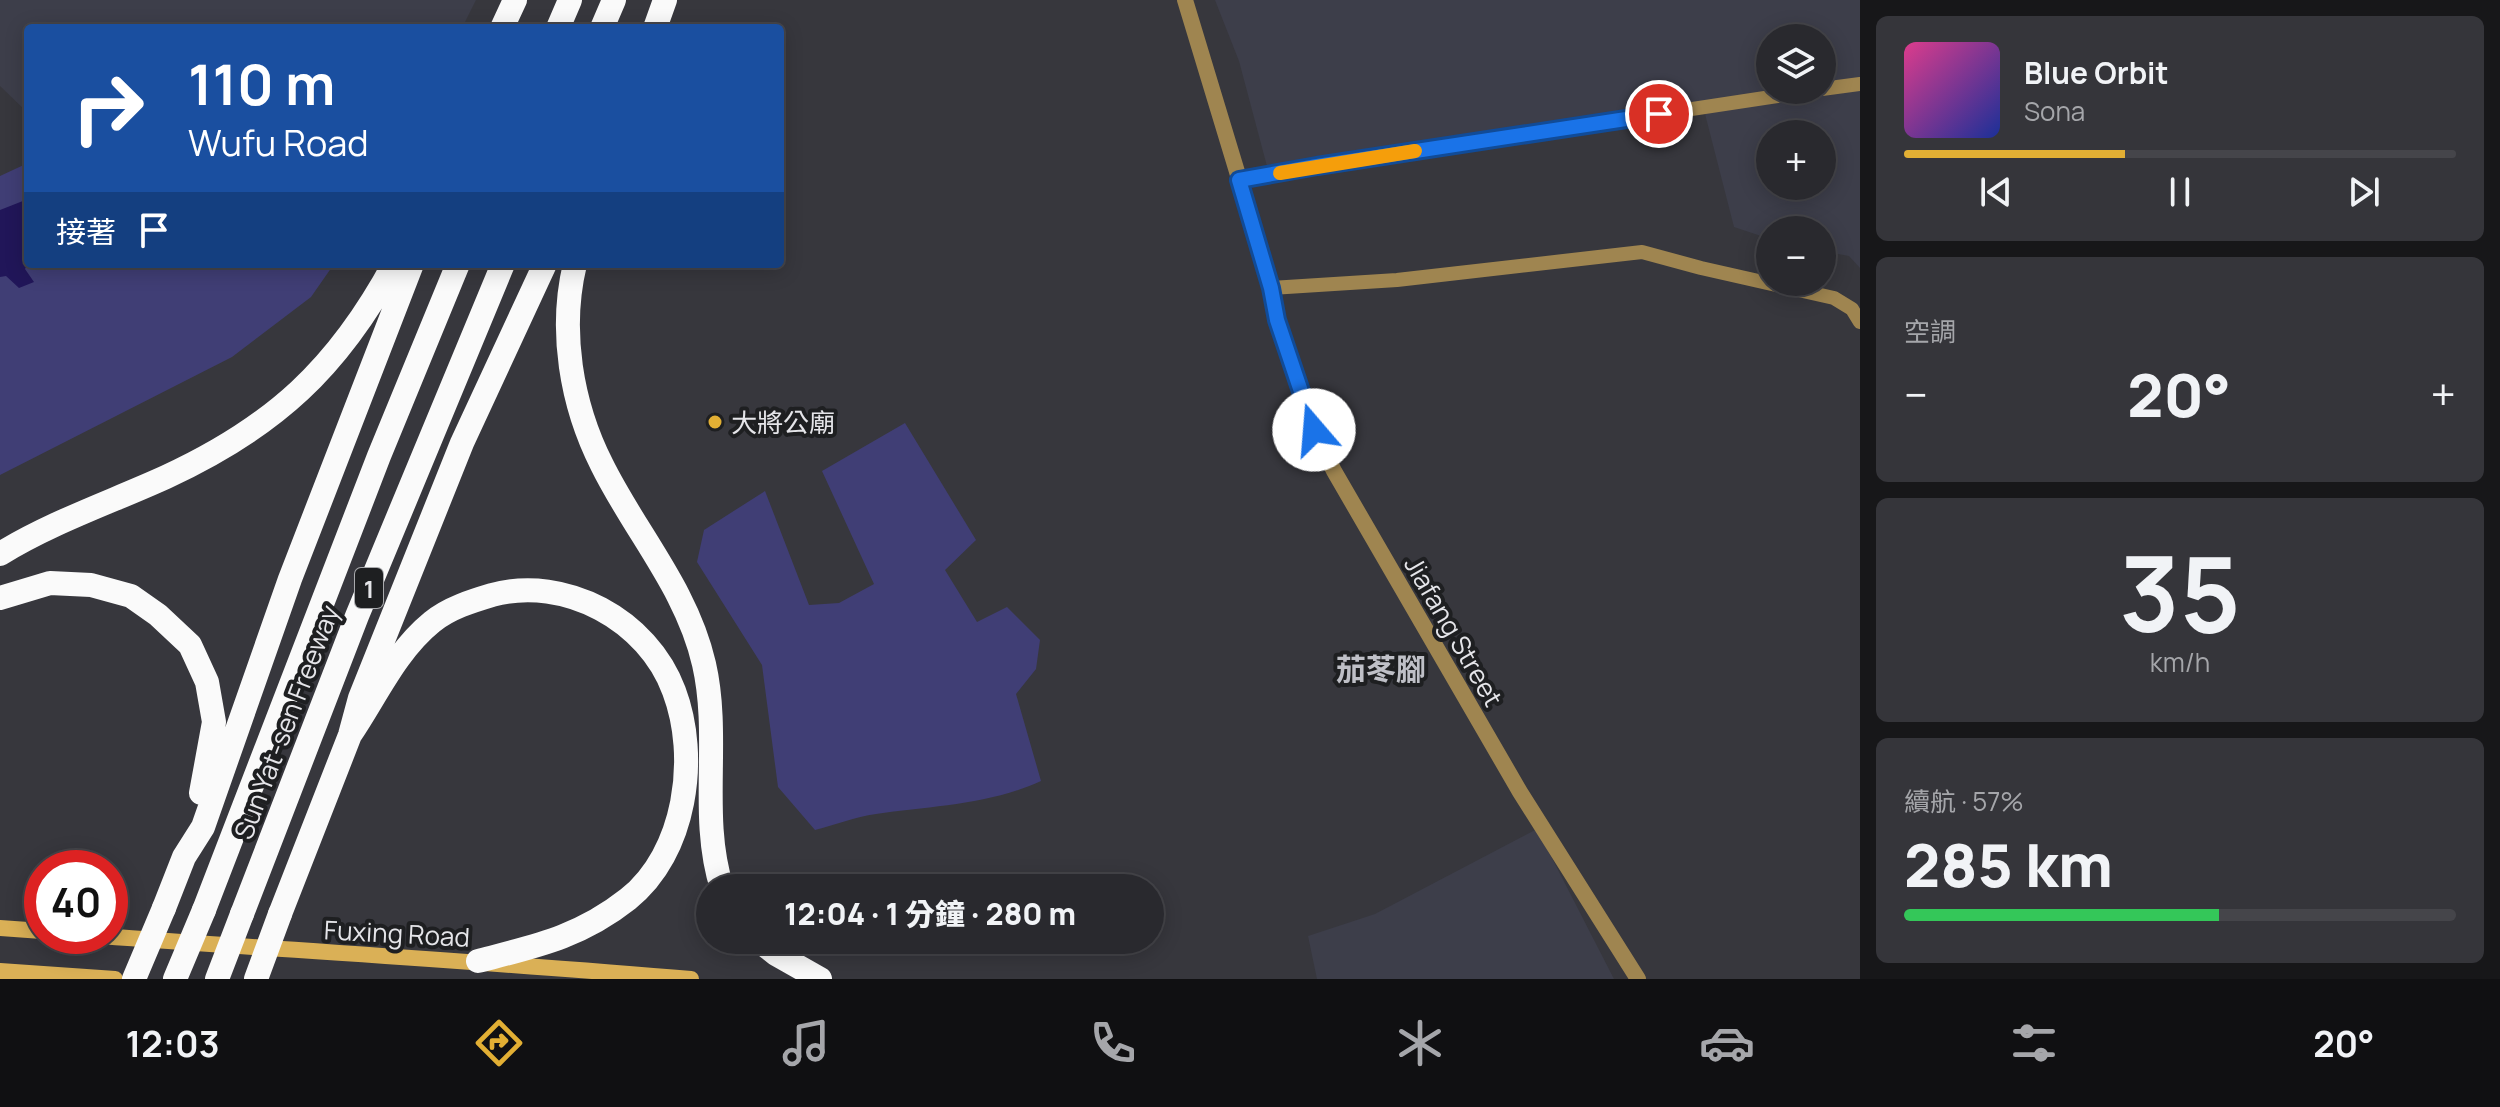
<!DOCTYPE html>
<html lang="zh-TW">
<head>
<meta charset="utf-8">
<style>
  :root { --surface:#29292e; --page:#35353a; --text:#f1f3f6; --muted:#a5a6aa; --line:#45454a; --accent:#e2af34 }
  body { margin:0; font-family:Manrope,"Noto Sans TC",sans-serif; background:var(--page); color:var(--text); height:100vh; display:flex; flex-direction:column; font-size:30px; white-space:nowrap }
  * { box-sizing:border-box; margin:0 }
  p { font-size:26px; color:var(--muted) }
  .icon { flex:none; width:44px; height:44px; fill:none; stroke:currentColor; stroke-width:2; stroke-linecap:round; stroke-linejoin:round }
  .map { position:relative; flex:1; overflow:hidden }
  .panel { display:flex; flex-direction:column; gap:16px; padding:16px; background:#171719; width:640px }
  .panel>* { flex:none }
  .top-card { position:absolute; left:24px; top:24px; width:760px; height:244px; border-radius:8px; box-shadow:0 4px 20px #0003,0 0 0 2px var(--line); background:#1a4fa0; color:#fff; overflow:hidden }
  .controls { position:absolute; left:1756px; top:24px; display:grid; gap:16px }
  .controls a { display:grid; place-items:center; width:80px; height:80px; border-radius:50%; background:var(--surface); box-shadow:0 4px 20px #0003,0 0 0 2px var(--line); font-size:40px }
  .speed { position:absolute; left:24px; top:850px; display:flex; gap:16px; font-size:40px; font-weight:700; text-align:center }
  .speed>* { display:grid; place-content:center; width:104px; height:104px; border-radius:50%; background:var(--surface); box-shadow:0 4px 20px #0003,0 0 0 2px var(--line); line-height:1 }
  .speed .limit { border:12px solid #d22; background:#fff; color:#111 }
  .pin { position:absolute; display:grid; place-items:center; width:68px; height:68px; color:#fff; margin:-34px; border:4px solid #fff; border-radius:50%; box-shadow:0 2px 8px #0007 }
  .me { position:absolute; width:88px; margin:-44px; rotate:342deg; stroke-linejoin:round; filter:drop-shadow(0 0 6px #0008) }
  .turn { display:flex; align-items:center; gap:28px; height:168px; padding:0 32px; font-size:36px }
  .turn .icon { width:104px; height:104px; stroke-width:2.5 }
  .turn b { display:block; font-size:56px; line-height:68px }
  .then { display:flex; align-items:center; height:76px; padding:0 32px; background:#0003; gap:16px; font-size:30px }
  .big { font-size:60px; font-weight:800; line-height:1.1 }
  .panel .tile { flex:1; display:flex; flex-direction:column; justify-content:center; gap:12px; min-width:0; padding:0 28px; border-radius:12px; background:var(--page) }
  .panel .dial { align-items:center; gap:0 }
  .dial b { font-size:104px; line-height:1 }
  .song { display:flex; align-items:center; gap:24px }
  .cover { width:96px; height:96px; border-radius:12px; background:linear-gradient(135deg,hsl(330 70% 55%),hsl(230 70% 35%)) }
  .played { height:8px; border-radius:4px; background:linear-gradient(90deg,var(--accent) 40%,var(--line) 40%) }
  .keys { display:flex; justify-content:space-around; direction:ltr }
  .heat { display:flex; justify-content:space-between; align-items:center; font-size:44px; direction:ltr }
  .charge { height:12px; border-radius:6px; background:linear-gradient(90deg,#34c759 57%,var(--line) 0) }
  .trip { position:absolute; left:696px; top:874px; width:468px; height:80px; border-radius:40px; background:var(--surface); box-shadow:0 4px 20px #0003,0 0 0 2px var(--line); font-weight:800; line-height:80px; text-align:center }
  .menu { display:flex; height:128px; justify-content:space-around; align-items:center; background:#101012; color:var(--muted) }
  .menu .icon { width:56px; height:56px }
  .menu .current { color:var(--accent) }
  .menu b { font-size:36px; color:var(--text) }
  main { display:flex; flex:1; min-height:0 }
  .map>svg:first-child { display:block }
  .built { fill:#3d3e4a; fill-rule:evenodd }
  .green { fill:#403e75 }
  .water { fill:#211659 }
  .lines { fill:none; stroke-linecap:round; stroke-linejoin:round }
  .minor { stroke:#9f8550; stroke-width:14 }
  .tertiary { stroke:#9f8550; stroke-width:16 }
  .secondary { stroke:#dab056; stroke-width:16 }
  .motorway { stroke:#fafafa; stroke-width:24 }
  .motorway-bridge { stroke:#fafafa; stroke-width:24 }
  .route-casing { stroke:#114b97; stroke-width:20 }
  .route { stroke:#1a73e8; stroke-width:14 }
  .slow { stroke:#f59e0b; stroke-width:14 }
  .poi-dot { fill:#e2af34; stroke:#1e1f21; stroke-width:3 }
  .labels { text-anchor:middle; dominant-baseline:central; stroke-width:8; stroke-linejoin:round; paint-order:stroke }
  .shield { fill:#1e1f21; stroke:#a9aaad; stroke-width:2 }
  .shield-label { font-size:24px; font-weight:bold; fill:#e5e5e9 }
  .poi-label { font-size:26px; fill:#e5e5e9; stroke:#1e1f21; text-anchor:start }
  .street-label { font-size:26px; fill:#e5e5e9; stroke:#1e1f21 }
  .quarter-label { font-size:30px; font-weight:bold; fill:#bfc0c7; stroke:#1e1f21 }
</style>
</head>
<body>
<main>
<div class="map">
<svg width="1860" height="979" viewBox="0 0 1860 979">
  <rect width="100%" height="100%" fill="#37373d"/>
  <!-- built -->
  <path class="built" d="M 0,0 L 476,0 L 462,28 L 28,28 L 28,113 L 0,86 Z
    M 1215,0 L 1860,0 L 1860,268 L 1849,256 L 1822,251 L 1822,230 L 1770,230 L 1770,239 L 1734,227 L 1704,110 L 1268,170 L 1239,61 ZM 1770,38 L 1822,38 L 1822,90 L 1770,90 ZM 1770,134 L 1822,134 L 1822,186 L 1770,186 Z
    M 1537,829 L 1614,979 L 1317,979 L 1308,936 L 1375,914 Z"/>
  <!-- green -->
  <path class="green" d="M 28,163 L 28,264 L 334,264 L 311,297 L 232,357 L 0,475 L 0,176 Z
    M 905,423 L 976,540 L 945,570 L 977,622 L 1007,607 L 1040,640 L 1036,669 L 1016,694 L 1041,781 C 989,805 931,806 876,814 C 855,817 835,825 815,830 L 778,787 L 762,665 L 697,562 L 704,530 L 765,491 L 809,605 L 839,603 L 874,584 L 822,471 Z"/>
  <!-- water -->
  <path class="water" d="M 28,199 L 28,263 L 25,269 L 34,282 L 19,288 L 6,276 L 0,277 L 0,210 Z"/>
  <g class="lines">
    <!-- minor -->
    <path class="minor" d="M 1822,89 L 1860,84
      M 1239,180 L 1317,166 L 1817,90
      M 1271,288 L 1397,280 L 1642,252 L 1701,268 L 1834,298 L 1852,309 L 1860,322"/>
    <!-- tertiary -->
    <path class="tertiary" d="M 1185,0 L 1248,208 L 1271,288 L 1277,320 L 1314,430 L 1334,471 L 1520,792 L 1638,979"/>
    <!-- secondary -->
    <path class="secondary" d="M 0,928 L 42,931
      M 101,936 C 297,951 494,962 691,979
      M 0,971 L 115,979"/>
    <!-- motorway -->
    <path class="motorway" d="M 502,28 L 515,0
      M 558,28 L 570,0
      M 602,28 L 614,0
      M 655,28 L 665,0
      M 575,264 C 559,330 571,404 602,465 C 635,532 687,589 704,664 C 721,738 699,817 722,888
      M 0,554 C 52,522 111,502 166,477 C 274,427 338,368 394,264
      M 0,598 L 50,583 L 91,585 L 131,596 L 158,615 L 190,645 L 207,682 L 214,722 L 201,793
      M 350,735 C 376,697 395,652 432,622 C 449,608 472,601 492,595 C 565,575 648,620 674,691 C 699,757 686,853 628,899 C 580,937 536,946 478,961
      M 164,908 L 184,857 L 203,827 L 290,579 L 412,264
      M 204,910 L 379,456 L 458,264
      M 242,914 L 357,616 L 503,264
      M 280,914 L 350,735 L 360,698 L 462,443 L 545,264
      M 758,940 L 776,954 L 820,979"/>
    <!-- motorway-bridge -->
    <path class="motorway-bridge" d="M 134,979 L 164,908
      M 175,979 L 204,910
      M 217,979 L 242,914
      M 256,979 L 280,914"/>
  </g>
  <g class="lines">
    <defs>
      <path id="route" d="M 1314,430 L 1277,320 L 1271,288 L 1239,180 L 1317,166 L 1659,114"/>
    </defs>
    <!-- route casing -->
    <use href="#route" class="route-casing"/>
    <!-- route -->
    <use href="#route" class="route"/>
    <!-- slow -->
    <path class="slow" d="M 1280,173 L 1415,151"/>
  </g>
  <!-- markers -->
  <circle class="poi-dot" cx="715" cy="422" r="8"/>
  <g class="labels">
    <!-- shield labels -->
    <rect class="shield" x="355" y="568" width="28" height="40" rx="6"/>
    <g class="shield-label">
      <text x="369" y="588">1</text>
    </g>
    <!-- poi labels -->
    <g class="poi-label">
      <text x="731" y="422">大將公廟</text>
    </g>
    <!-- street labels -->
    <g class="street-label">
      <text transform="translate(1454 631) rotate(60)">Jiafang Street</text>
      <text transform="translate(286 722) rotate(-69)">Sun Yat-sen Freeway</text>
      <text transform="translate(397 933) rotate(3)">Fuxing Road</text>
    </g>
    <!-- quarter labels -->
    <g class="quarter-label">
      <text x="1381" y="668">茄苳腳</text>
    </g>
  </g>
</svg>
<div class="controls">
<a><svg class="icon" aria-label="layers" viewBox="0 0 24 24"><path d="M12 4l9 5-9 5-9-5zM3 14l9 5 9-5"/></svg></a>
<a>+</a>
<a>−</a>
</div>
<div class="speed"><div class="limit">40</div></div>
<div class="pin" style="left:1659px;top:114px;background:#d93025"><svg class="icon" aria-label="arrive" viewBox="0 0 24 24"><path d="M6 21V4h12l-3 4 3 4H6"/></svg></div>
<svg class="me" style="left:1314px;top:430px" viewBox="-20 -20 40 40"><circle r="19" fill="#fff"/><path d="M0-13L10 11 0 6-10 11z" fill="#1a73e8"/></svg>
<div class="trip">12:04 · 1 分鐘 · 280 m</div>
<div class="top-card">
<div class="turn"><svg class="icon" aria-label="right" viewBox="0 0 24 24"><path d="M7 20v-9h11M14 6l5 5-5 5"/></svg><div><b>110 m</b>Wufu Road</div></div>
<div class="then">接著<svg class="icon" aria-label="arrive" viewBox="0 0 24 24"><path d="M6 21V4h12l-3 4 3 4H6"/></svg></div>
</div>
</div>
<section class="panel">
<div class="tile">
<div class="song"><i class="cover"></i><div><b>Blue Orbit</b><p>Sona</p></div></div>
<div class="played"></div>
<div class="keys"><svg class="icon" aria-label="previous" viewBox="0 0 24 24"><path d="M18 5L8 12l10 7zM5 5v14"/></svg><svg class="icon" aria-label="pause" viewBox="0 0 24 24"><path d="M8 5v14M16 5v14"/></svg><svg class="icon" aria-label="next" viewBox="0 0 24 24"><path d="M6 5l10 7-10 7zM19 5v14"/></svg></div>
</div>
<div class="tile"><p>空調</p>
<div class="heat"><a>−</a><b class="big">20°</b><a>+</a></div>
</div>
<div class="tile dial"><b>35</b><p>km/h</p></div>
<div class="tile"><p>續航 · 57%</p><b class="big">285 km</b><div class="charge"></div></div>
</section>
</main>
<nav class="menu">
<b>12:03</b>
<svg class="icon current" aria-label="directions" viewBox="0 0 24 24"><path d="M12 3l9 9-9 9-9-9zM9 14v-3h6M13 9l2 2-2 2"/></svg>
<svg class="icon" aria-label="music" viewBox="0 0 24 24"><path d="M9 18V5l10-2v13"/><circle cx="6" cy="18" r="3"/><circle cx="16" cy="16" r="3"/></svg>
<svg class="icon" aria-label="phone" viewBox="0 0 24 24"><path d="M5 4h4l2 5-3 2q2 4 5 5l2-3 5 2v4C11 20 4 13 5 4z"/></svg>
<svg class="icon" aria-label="climate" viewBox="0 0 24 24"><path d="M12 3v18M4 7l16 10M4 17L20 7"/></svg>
<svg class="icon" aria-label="car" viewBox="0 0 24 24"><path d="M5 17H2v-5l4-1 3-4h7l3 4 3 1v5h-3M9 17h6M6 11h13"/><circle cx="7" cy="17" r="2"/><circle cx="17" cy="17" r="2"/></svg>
<svg class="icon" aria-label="filters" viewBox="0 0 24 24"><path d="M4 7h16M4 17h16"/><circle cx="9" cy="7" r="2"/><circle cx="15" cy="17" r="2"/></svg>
<b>20°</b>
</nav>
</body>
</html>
